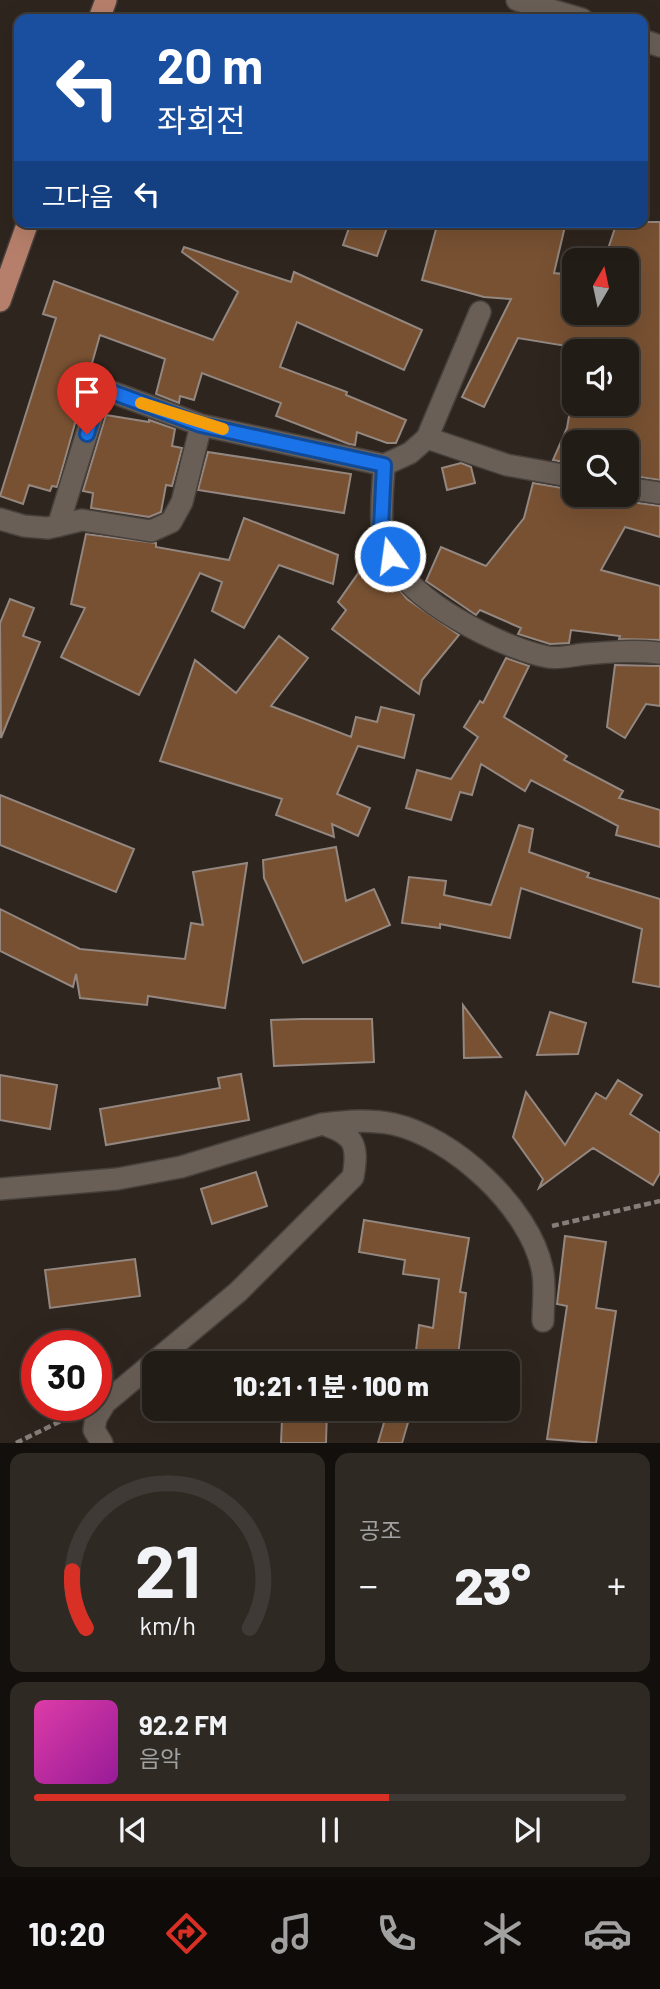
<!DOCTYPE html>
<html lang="ko">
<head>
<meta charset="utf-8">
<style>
  :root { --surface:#221c16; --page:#2e2923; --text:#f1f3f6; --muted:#a2a1a1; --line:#3f3a35; --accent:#d93025 }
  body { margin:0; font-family:Barlow,"Noto Sans KR",sans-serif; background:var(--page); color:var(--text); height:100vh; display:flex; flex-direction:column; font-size:26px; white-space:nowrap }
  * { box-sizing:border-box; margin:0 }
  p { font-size:23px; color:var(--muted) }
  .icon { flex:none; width:38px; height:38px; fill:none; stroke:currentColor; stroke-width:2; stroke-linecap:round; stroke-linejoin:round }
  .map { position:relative; height:1443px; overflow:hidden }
  .details { display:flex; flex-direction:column; gap:10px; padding:10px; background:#130f0c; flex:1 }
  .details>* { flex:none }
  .hud { position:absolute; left:14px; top:14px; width:634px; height:214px; border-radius:14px; box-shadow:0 7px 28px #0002,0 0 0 2px var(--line); background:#1a4fa0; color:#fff; overflow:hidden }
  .needle { width:46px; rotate:9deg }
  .buttons { position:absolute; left:562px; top:248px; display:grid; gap:14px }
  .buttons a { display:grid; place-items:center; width:77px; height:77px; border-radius:14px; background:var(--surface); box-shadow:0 7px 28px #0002,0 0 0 2px var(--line); font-size:35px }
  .speed { position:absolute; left:21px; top:1330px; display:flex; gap:14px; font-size:35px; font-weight:700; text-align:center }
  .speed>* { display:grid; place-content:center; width:91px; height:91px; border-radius:50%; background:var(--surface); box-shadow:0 7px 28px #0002,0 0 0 2px var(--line); line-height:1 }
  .speed .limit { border:10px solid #d22; background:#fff; color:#111 }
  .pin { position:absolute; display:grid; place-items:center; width:60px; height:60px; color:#fff; margin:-72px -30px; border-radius:50% 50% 50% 0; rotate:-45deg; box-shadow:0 0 7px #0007 }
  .pin .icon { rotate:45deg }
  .me { position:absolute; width:77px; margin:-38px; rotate:346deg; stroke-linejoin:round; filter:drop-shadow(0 0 5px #0008) }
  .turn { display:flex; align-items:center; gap:24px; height:147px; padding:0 28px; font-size:32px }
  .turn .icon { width:91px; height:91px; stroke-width:2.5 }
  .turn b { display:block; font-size:49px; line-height:60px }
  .then { display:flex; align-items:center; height:66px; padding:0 28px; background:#0003; gap:14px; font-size:26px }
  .big { font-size:52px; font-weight:800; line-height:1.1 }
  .details .widget { flex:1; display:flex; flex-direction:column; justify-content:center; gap:10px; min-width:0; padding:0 24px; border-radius:14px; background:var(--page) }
  .details .dial { align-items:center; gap:0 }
  .dial svg { height:182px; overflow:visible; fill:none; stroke:var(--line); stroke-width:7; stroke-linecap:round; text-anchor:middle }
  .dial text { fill:var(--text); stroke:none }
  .song { display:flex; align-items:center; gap:21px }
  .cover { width:84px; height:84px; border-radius:10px; background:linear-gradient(135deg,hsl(320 70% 55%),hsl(300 70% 35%)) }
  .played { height:7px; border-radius:4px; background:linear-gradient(90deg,var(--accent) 60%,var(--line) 60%) }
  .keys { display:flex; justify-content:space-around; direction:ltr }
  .heat { display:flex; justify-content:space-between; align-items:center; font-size:38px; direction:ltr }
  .details .tiles { flex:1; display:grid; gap:10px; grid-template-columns:1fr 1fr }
  .widget:last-child { grid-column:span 2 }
  .trip { position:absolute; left:142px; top:1351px; width:378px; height:70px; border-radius:14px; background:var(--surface); box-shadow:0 7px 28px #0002,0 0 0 2px var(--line); font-weight:800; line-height:70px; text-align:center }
  .dock { display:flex; height:112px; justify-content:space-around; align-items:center; background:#0e0b09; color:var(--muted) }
  .dock .icon { width:49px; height:49px }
  .dock .on { color:var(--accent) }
  .dock b { font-size:32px; color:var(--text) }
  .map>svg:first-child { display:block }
  .building { fill:#785132; stroke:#938780; stroke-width:2 }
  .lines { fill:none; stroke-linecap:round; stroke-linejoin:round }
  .street-casing { stroke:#48413b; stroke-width:24 }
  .secondary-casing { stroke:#48413b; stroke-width:24 }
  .primary-casing { stroke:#48413b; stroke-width:24 }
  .path { stroke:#867e79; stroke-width:4.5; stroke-dasharray:7 3.5; stroke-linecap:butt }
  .street { stroke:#695f57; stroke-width:21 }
  .secondary { stroke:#695f57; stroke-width:21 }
  .primary { stroke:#b67f6b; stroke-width:21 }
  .route-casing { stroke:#114b97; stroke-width:18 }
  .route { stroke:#1a73e8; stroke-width:12 }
  .slow { stroke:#f59e0b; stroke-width:12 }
</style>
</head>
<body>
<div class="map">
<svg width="660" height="1443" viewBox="0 0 660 1443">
  <rect width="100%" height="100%" fill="#2e251e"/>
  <!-- building -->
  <path class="building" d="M 351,222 L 389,222 L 377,256 L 343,245 Z
    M 438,222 L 566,222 L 554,273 L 574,275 L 574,313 L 626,317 L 626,261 L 604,261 L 617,222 L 660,222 L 660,480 L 633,476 L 639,447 L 626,446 L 626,443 L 574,443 L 574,464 L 553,460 L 567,428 L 571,404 L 626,404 L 626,352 L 579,352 L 579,348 L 518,338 L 484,407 L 462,397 L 511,299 L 484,297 L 422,280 Z
    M 184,247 L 291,282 L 294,272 L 422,330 L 404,370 L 297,322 L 280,367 L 347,392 L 346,395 L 406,420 L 396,443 L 387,443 L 357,432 L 355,445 L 349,444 L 276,416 L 281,403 L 202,373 L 194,400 L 180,396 L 179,403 L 156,394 L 165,359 L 100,335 L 57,487 L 52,486 L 50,491 L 29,485 L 23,504 L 0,496 L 56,318 L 43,314 L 54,281 L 213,340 L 238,292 L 182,252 Z
    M 106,415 L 149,422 L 149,420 L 175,429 L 172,446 L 182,448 L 172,486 L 166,485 L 161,512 L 149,517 L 91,508 L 93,493 L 83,491 Z
    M 208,452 L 351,474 L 344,513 L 198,490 Z
    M 461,463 L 471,467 L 475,483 L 447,490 L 442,468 Z
    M 533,483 L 574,490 L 574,495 L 612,502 L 615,495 L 624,501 L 660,506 L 660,537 L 625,527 L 601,570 L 660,586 L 660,640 L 619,639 L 620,636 L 571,630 L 569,643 L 550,644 L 518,634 L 521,628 L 480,610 L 476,615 L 426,581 L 441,547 L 486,566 L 524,518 Z
    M 244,518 L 338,555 L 333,584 L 279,565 L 244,628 L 212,611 L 222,582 L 200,573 L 139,695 L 61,657 L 85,608 L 71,604 L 86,534 L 156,543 L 156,547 L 229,560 Z
    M 371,555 L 407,599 L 459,635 L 422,680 L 419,694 L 332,629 L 346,610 L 338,602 Z
    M 10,599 L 34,608 L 23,636 L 40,642 L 1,738 L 0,623 Z
    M 279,636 L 308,658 L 271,706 L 351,737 L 356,717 L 377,722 L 381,707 L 414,715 L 404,758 L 358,746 L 337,794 L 370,808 L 358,836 L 332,824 L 334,837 L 276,815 L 282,799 L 160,761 L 195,660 L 236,693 Z
    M 506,658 L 529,666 L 504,717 L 567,756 L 564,760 L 623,791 L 619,798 L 660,810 L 660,847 L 616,835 L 618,826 L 531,780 L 525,791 L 481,764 L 472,795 L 460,792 L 451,820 L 406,808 L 417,770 L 451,779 L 478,737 L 464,727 L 480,701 L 483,703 Z
    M 615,665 L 660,666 L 660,706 L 646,704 L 625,738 L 607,727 Z
    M 0,795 L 134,849 L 116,892 L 0,845 Z
    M 519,825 L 533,829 L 529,852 L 589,873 L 587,877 L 660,899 L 660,987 L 633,982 L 642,929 L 521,888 L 510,938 L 440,924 L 440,928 L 402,923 L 409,877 L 446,881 L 444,895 L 491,905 Z
    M 336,847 L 346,901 L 374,889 L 390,925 L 303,963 L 264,878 L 263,860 Z
    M 247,863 L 225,1008 L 148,996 L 147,1005 L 80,998 L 76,974 L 73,987 L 0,951 L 0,909 L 80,949 L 185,959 L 191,923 L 203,925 L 193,872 Z
    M 463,1005 L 501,1057 L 464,1058 Z
    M 550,1012 L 586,1023 L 578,1054 L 537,1055 Z
    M 302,1019 L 372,1019 L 374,1062 L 274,1066 L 271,1020 Z
    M 241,1074 L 249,1120 L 106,1145 L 100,1109 L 220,1088 L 218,1078 Z
    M 0,1075 L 57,1085 L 50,1129 L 0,1120 Z
    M 618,1080 L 642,1095 L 630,1114 L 660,1133 L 660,1173 L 653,1185 L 593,1148 L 539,1188 L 543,1179 L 513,1137 L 526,1092 L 565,1145 L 596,1093 L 606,1099 Z
    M 256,1172 L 267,1206 L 212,1224 L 201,1189 Z
    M 364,1220 L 469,1238 L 460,1292 L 466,1293 L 457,1363 L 415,1359 L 419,1325 L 433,1328 L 439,1279 L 403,1274 L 405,1260 L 359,1252 Z
    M 565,1236 L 606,1242 L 596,1308 L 616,1311 L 596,1443 L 547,1439 L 567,1306 L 557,1304 Z
    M 135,1259 L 140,1296 L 50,1308 L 45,1270 Z
    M 294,1409 L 327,1409 L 326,1443 L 281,1443 L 282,1419 L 294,1419 Z
    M 388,1409 L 412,1409 L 402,1443 L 378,1443 Z"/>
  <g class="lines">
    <defs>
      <path id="street" d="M 427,438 L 507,465 L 574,477
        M 384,465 C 383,495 377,527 389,555 C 409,601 501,648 548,657 C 559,659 574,655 585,654 C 610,652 635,650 660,653
        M 626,488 L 660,493
        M 0,519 L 24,526 L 48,528 L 82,520 L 151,531 L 171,522 L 182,502 L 201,425
        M 58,526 L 101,388 L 201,425 L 384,465 L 410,453 L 427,438 L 480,312
        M 324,1124 C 347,1121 370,1119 393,1124 C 453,1137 529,1207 542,1268 C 546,1284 543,1305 543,1321
        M 0,1189 L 117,1179 L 181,1167 L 322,1124 C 354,1134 359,1144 353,1177 L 238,1292 L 105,1403 L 96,1418 L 94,1430 L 102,1443"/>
      <path id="secondary" d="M 517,0 L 582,19
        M 642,40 L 660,46"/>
      <path id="primary" d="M 99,19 L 106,0
        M 0,301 L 28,222"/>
    </defs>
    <!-- street casing -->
    <use href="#street" class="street-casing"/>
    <!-- secondary casing -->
    <use href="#secondary" class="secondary-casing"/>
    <!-- primary casing -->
    <use href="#primary" class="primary-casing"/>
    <!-- path -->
    <path class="path" d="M 552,1226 L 660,1201
      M 16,1443 L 63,1420 L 73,1419"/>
    <!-- street -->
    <use href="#street" class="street"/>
    <!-- secondary -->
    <use href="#secondary" class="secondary"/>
    <!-- primary -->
    <use href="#primary" class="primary"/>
  </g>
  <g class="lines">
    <defs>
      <path id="route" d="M 87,434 L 101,388 L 201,425 L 384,465 L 381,528 L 390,556"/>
    </defs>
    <!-- route casing -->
    <use href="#route" class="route-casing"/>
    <!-- route -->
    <use href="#route" class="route"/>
    <!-- slow -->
    <path class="slow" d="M 141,403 L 223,429"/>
  </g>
</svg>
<div class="buttons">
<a><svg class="needle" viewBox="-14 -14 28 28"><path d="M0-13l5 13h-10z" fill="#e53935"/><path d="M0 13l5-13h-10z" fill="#a2a1a1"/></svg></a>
<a><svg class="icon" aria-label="sound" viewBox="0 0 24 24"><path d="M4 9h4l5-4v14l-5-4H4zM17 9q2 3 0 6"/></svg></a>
<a><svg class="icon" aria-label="search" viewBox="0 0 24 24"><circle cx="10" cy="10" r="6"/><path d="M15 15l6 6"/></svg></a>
</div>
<div class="speed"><div class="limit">30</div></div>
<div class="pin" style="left:87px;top:434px;background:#d93025"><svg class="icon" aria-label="arrive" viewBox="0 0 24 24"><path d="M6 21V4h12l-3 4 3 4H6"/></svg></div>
<svg class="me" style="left:390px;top:556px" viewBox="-20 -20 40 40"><circle r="17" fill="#1a73e8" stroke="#fff" stroke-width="3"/><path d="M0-11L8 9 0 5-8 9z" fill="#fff"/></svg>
<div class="trip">10:21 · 1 분 · 100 m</div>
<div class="hud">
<div class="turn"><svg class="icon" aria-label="left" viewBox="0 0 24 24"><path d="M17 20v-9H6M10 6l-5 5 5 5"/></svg><div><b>20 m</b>좌회전</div></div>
<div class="then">그다음<svg class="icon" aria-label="left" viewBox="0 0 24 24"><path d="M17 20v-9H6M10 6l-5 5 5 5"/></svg></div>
</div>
</div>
<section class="details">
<div class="tiles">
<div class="widget dial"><svg viewBox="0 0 100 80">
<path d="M14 69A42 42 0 1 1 86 69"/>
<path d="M14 69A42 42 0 0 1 8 44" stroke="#d93025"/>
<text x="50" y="56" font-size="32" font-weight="700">21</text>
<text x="50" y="72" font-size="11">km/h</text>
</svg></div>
<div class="widget"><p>공조</p>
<div class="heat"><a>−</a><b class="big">23°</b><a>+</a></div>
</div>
<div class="widget">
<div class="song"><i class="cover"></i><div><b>92.2 FM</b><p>음악</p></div></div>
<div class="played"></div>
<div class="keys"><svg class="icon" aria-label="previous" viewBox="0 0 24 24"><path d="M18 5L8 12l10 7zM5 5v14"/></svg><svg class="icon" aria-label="pause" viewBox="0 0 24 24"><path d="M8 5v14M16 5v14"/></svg><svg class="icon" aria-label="next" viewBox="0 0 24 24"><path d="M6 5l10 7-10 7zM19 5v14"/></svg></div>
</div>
</div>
</section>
<nav class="dock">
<b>10:20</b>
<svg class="icon on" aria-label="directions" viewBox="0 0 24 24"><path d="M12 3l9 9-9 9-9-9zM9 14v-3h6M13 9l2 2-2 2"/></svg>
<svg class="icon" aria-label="music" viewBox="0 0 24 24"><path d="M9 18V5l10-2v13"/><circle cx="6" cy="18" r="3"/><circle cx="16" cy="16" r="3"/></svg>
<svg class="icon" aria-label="phone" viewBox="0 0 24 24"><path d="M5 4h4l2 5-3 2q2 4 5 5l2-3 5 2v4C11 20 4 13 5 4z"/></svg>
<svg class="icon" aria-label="climate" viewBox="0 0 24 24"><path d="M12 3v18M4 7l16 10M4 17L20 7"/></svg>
<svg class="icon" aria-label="car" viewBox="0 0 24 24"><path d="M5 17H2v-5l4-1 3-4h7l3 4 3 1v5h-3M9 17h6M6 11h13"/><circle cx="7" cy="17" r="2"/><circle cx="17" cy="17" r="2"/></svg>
</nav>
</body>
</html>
